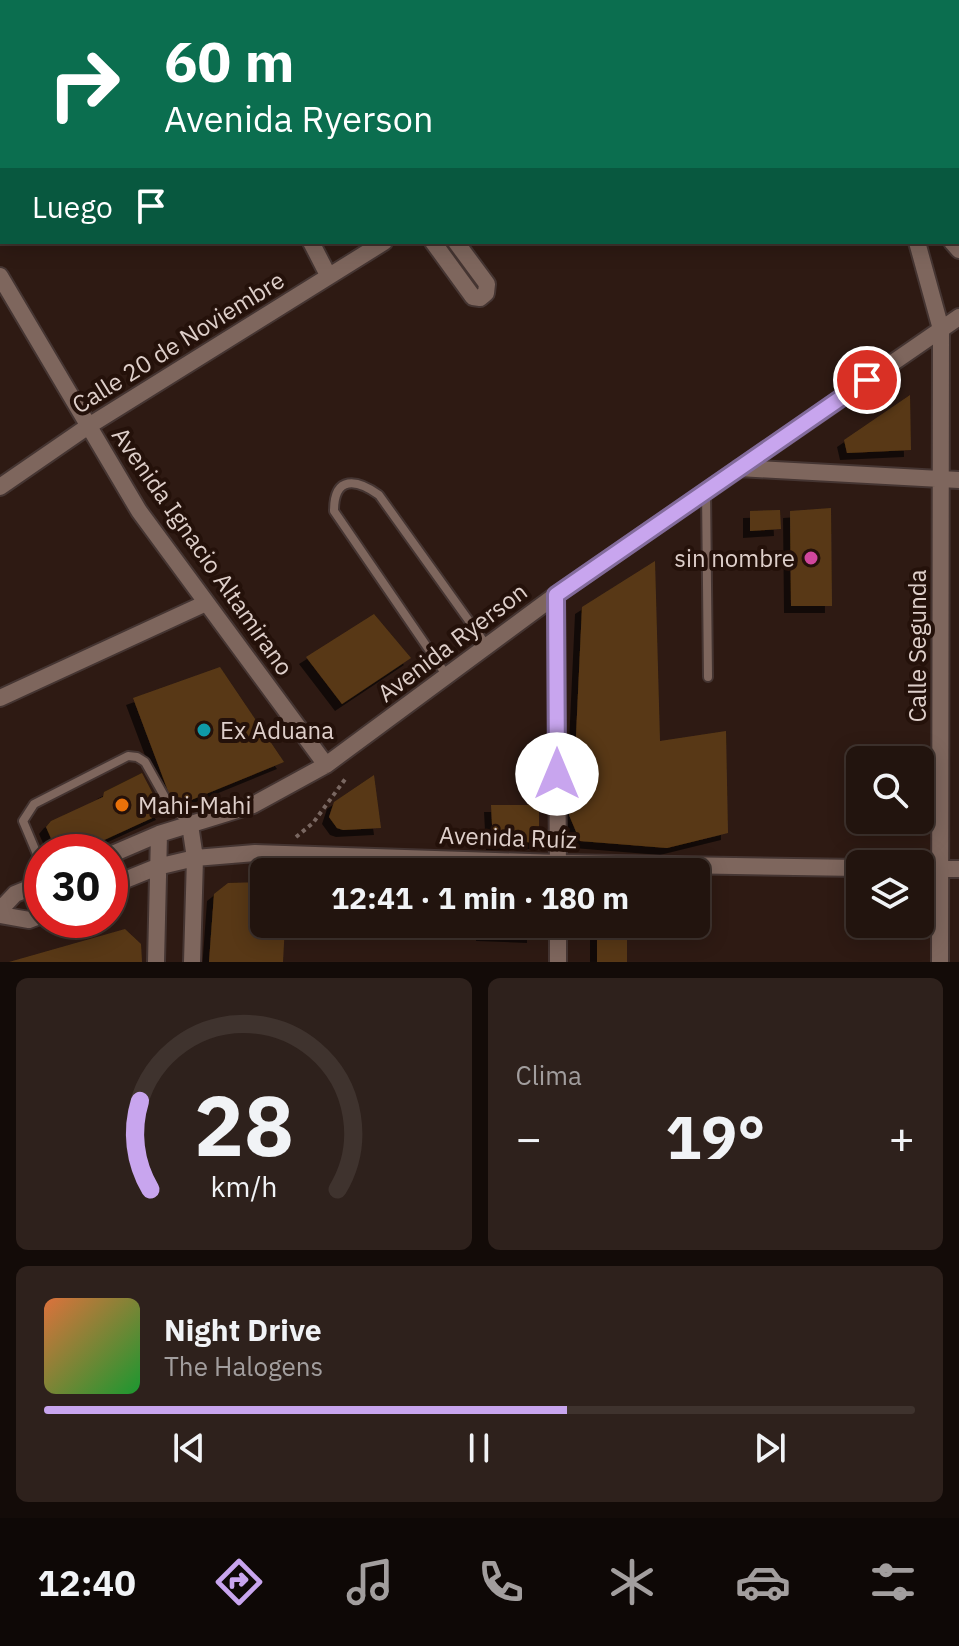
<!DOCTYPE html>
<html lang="es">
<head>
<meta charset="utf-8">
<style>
  :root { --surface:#22140e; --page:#2e211c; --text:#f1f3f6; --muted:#a29e9e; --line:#3f332e; --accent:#c8a5ee }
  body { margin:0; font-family:"IBM Plex Sans",sans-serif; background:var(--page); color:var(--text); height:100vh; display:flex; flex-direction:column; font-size:30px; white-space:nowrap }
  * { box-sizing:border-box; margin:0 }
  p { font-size:26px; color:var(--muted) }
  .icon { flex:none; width:44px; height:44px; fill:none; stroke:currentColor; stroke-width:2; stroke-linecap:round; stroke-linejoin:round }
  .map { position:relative; height:962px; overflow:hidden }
  .side { display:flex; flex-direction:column; gap:16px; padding:16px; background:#130b08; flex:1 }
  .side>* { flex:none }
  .top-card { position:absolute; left:0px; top:0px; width:960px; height:244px; box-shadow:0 4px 20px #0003,0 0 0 2px var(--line); background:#0b6e4f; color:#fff; overflow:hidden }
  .fabs { position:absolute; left:846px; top:746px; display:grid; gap:16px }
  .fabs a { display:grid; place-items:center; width:88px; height:88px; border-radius:12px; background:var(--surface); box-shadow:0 4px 20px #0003,0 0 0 2px var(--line); font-size:40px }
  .speed { position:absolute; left:24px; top:834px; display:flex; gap:16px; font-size:40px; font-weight:700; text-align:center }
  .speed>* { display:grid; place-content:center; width:104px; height:104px; border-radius:50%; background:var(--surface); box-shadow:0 4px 20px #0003,0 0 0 2px var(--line); line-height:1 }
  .speed .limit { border:12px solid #d22; background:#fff; color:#111 }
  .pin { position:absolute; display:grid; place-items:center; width:68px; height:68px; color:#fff; margin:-34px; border:4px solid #fff; border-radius:50%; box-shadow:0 2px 8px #0007 }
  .me { position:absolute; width:88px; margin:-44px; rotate:0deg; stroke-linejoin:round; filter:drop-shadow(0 0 6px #0008) }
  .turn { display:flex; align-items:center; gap:28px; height:168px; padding:0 32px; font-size:36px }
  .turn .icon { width:104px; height:104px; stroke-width:2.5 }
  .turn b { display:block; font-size:56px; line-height:68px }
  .then { display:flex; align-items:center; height:76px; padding:0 32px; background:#0003; gap:16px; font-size:30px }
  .big { font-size:60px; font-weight:700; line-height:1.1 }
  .side .widget { flex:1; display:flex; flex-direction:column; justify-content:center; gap:12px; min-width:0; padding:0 28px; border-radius:12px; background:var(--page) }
  .side .dial { align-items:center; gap:0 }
  .dial svg { height:208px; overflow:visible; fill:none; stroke:var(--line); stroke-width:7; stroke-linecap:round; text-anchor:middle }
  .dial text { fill:var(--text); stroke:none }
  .song { display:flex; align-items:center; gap:24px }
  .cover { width:96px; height:96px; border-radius:12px; background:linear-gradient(135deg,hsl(20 70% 55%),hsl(130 70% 35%)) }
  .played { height:8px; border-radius:4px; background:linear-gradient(90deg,var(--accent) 60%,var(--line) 60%) }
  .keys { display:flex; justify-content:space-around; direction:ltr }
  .heat { display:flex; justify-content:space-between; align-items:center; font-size:44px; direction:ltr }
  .side .tiles { flex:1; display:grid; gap:16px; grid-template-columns:1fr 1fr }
  .widget:last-child { grid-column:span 2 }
  .trip { position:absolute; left:250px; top:858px; width:460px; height:80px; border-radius:12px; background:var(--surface); box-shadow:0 4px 20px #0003,0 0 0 2px var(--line); font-weight:700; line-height:80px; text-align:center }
  .tab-bar { display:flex; height:128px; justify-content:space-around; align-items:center; background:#0e0806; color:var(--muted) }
  .tab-bar .icon { width:56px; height:56px }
  .tab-bar .active { color:var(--accent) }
  .tab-bar b { font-size:36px; color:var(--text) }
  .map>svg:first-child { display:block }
  .building { fill:#583916; filter:url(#shadow) }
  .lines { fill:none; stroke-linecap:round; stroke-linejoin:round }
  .service-casing { stroke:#453532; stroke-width:12 }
  .minor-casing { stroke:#453532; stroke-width:20 }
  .path { stroke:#796761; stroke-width:4; stroke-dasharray:4 4; stroke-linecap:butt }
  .service { stroke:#7e665d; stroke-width:8 }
  .minor { stroke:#7e665d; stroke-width:16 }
  .route-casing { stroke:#826b9b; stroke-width:20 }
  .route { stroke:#c8a5ee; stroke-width:14 }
  .hotel-dot { fill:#d1479c; stroke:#24110a; stroke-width:3 }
  .culture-dot { fill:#0f9aa8; stroke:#24110a; stroke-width:3 }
  .food-dot { fill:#e8710a; stroke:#24110a; stroke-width:3 }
  .labels { text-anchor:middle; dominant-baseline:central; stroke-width:8; stroke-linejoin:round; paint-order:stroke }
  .street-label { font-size:24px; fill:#decfca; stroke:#24110a }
  .poi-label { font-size:24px; fill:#decfca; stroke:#24110a; text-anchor:start }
</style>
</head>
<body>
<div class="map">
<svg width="959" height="962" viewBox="0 0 959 962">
  <defs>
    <filter id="shadow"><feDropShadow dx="-7" dy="7" stdDeviation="0" flood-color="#0009"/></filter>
  </defs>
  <rect width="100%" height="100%" fill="#2e1a13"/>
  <!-- building -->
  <path class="building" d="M 910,395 L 911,450 L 847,453 L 844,440 Z
    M 831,508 L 832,606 L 791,606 L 790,511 Z
    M 780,510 L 781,529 L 750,531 L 750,511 Z
    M 655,561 L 660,741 L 726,731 L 728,833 L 667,848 L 580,841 L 569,815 L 576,736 L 582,607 Z
    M 374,614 L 411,658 L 342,704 L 306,657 Z
    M 220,667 L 284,762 L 174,807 L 133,698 Z
    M 142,773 L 163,813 L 78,852 L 57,852 L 46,827 L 51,821 L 103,797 L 104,792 Z
    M 374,775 L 381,828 L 343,830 L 337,828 L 329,817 L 334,802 Z
    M 491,805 L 539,805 L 539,842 L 493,843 Z
    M 264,882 L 264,924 L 285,924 L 283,962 L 209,962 L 214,894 L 228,883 Z
    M 483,924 L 534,924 L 534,936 L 483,934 Z
    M 597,924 L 627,924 L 627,962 L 597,962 Z
    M 125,929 L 141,944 L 142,962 L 9,962 Z"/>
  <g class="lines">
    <defs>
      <path id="service" d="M 706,491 L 708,677
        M 447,676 L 334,511 C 334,475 357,479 379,495 L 487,646
        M 42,866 L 23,821 L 34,804 L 128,756 L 137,757 L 145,762 L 167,801 L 190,825"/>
      <path id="minor" d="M 763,0 L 764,2
        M 311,242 L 328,275
        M 433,242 L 473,297 L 480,298 L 486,293 L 487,284 L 456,242
        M 917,242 L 941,329 L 940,962
        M 952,242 L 959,250
        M 0,276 L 139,511 L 326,765
        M 739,468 L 959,480
        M 0,487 L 87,427 L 384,242
        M 556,595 L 558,870
        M 0,698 L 206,603
        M 190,825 L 195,858 L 192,962
        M 110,855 L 159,834 L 253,805 L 326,765 L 556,595 L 959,317
        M 920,869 L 959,869
        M 110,886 L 157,867 L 195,858 L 255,853 L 558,863 L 860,868
        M 0,910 L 15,894 L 42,883
        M 0,915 L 29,920 L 42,915
        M 156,962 L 159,834
        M 558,962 L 558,924"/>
    </defs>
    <!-- service casing -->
    <use href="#service" class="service-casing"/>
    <!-- minor casing -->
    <use href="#minor" class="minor-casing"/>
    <!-- path -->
    <path class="path" d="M 296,837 L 313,823 L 346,778"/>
    <!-- service -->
    <use href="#service" class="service"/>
    <!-- minor -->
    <use href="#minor" class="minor"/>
  </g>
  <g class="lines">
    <defs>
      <path id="route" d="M 557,774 L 556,595 L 867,380"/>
    </defs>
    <!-- route casing -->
    <use href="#route" class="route-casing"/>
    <!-- route -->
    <use href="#route" class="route"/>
  </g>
  <!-- markers -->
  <circle class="hotel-dot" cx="811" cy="558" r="8"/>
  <circle class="culture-dot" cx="204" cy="730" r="8"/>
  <circle class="food-dot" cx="122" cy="805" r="8"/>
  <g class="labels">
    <!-- street labels -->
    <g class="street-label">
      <text transform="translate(178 342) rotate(-32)">Calle 20 de Noviembre</text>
      <text transform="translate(203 551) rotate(55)">Avenida Ignacio Altamirano</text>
      <text transform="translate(452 642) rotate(-37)">Avenida Ryerson</text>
      <text transform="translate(917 646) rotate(-90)">Calle Segunda</text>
      <text transform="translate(508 837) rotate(2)">Avenida Ruíz</text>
    </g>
    <!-- poi labels -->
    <g class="poi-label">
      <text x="795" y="558" text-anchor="end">sin nombre</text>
      <text x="220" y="730">Ex Aduana</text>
      <text x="138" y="805">Mahi-Mahi</text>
    </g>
  </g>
</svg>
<div class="fabs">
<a><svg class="icon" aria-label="search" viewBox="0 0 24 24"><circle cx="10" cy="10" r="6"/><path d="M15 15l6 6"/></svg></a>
<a><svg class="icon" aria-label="layers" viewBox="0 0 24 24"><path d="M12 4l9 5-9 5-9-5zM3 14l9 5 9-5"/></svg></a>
</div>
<div class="speed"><div class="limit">30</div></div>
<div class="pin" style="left:867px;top:380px;background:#d93025"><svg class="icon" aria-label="arrive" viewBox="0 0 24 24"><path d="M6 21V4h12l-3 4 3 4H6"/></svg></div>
<svg class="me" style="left:557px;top:774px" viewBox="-20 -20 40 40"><circle r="19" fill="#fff"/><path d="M0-13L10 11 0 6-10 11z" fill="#c8a5ee"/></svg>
<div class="trip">12:41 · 1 min · 180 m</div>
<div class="top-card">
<div class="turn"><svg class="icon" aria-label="right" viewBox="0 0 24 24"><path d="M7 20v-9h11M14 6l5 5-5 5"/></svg><div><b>60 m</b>Avenida Ryerson</div></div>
<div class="then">Luego<svg class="icon" aria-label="arrive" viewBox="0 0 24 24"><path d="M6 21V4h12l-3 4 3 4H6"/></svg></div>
</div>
</div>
<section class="side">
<div class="tiles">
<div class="widget dial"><svg viewBox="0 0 100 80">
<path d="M14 69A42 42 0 1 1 86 69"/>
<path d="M14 69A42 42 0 0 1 10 35" stroke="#c8a5ee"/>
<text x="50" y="56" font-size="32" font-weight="700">28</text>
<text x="50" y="72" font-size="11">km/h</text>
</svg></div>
<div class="widget"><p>Clima</p>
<div class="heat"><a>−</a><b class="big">19°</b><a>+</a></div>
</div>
<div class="widget">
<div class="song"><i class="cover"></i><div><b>Night Drive</b><p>The Halogens</p></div></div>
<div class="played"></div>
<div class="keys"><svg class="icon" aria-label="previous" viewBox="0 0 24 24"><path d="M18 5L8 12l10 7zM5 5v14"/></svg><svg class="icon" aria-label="pause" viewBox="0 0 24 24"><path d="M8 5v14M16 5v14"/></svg><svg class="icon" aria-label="next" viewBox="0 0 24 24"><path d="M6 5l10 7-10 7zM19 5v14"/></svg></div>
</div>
</div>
</section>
<nav class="tab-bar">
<b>12:40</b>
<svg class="icon active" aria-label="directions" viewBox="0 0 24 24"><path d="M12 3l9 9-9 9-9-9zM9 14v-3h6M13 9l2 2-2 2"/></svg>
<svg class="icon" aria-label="music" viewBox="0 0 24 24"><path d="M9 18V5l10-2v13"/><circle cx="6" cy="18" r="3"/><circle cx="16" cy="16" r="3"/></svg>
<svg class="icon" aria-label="phone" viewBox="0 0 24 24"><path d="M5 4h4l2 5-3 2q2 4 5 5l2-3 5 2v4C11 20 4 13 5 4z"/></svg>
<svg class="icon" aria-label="climate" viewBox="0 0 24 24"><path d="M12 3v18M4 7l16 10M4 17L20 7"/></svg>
<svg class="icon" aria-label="car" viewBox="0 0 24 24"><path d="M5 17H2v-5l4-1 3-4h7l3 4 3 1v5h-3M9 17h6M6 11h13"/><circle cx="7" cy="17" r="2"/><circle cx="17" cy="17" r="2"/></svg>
<svg class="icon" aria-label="filters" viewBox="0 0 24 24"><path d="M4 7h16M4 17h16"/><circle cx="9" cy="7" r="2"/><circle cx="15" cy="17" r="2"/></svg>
</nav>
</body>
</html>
